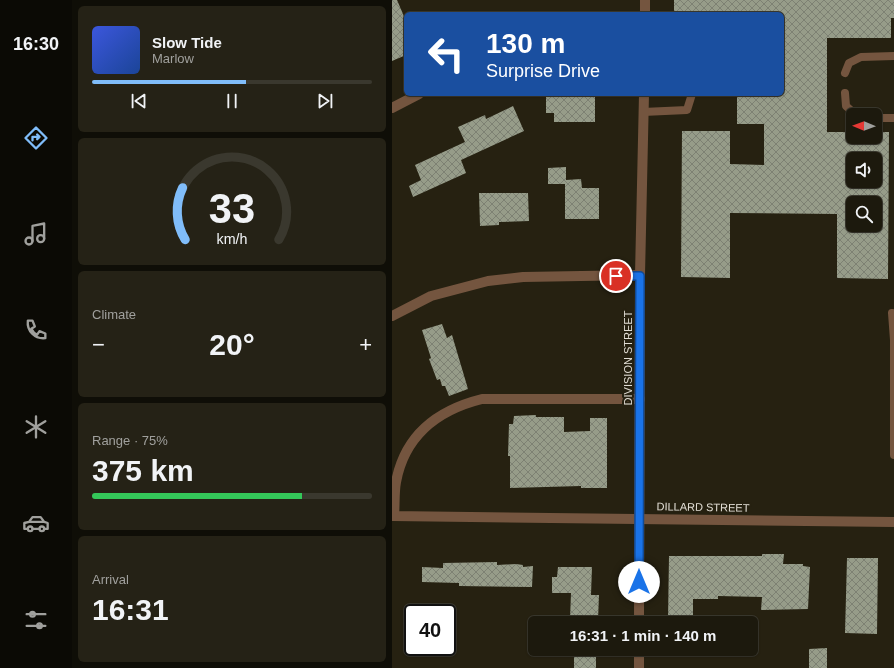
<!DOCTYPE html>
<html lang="en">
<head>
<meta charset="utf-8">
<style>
  :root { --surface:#1c190d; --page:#252216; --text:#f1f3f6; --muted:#a0a09d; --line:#3a382e; --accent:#80bdfa }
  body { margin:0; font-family:Arial,sans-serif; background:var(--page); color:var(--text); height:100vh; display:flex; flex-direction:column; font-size:15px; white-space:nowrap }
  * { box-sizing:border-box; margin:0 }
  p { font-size:13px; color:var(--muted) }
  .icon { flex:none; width:22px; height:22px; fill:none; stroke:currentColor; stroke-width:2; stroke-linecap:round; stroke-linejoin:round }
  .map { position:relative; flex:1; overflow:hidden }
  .details { display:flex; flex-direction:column; gap:6px; padding:6px; background:#0f0e07; width:320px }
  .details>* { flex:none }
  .top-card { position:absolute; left:12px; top:12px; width:380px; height:84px; border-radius:6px; box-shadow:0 1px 3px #0004,0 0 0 1px var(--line); background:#1a4fa0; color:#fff; overflow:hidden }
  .needle { width:26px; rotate:271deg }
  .fabs { position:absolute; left:454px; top:108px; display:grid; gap:8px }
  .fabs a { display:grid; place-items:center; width:36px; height:36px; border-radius:6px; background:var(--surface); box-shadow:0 1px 3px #0004,0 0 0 1px var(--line); font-size:20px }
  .speed { position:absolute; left:12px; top:604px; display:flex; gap:8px; font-size:20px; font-weight:700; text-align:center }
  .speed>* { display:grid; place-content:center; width:52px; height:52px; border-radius:50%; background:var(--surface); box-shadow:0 1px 3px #0004,0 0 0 1px var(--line); line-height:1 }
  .speed .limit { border:2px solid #111; border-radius:6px; background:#fff; color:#111 }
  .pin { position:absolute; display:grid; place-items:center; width:34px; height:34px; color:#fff; margin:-17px; border:2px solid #fff; border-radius:50%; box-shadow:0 1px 4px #0007 }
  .me { position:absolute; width:44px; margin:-22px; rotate:0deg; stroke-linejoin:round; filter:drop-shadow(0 0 3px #0008) }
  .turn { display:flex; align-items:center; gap:14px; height:84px; padding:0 16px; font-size:18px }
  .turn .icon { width:52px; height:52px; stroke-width:2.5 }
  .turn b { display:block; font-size:28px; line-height:34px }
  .big { font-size:30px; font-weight:600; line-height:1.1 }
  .details .widget { flex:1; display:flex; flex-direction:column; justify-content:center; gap:6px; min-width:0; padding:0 14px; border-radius:6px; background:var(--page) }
  .details .dial { align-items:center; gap:0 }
  .dial svg { height:104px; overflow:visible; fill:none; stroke:var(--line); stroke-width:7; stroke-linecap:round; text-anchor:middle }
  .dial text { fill:var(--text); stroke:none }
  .song { display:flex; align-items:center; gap:12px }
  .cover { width:48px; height:48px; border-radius:6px; background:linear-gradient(135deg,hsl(230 70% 55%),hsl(220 70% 35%)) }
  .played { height:4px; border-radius:2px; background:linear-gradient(90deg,var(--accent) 55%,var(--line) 55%) }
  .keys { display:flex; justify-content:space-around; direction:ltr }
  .heat { display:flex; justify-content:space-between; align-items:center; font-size:22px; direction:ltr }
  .charge { height:6px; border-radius:3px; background:linear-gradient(90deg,#34c759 75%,var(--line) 0) }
  .trip { position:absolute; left:136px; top:616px; width:230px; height:40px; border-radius:6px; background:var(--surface); box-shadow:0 1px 3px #0004,0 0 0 1px var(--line); font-weight:600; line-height:40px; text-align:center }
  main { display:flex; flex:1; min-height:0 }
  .menu { display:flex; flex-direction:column; width:72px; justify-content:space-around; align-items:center; background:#0b0a05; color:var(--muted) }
  .menu .icon { width:28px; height:28px }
  .menu .on { color:var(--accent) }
  .menu b { font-size:18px; color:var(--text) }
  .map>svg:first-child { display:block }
  .building { fill:url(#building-cross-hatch); fill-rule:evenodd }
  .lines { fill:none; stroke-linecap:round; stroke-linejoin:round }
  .service { stroke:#74553f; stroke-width:8 }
  .minor { stroke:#74553f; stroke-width:10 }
  .tertiary { stroke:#74553f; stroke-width:10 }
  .route-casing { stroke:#114b97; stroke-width:10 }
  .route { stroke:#1a73e8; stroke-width:7 }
  .labels { text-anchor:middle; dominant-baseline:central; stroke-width:4; stroke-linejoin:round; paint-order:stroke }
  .street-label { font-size:11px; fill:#e1ddd4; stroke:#262111 }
</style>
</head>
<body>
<main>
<nav class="menu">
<b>16:30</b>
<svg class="icon on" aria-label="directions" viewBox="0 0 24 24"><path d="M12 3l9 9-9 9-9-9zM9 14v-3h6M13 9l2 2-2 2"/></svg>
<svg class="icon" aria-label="music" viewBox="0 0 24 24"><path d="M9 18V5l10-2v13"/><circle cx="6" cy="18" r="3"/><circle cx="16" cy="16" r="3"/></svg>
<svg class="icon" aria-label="phone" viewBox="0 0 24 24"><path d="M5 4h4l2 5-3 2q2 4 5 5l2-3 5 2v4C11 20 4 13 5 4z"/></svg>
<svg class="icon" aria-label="climate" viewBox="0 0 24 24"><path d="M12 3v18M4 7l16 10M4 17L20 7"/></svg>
<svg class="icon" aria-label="car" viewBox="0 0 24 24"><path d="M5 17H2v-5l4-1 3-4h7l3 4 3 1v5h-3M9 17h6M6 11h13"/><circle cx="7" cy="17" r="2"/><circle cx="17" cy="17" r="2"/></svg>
<svg class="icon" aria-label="filters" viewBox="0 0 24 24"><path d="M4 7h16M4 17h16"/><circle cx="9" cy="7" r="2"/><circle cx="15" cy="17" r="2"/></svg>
</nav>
<section class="details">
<div class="widget">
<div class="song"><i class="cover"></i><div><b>Slow Tide</b><p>Marlow</p></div></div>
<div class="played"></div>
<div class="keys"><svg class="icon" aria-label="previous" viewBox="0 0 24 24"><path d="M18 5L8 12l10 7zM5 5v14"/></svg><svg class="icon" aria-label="pause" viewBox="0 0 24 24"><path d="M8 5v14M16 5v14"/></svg><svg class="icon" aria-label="next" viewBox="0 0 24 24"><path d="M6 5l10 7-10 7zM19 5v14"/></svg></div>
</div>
<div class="widget dial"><svg viewBox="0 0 100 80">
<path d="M14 69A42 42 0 1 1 86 69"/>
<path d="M14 69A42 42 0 0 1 12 29" stroke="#80bdfa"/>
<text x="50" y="56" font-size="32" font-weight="700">33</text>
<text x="50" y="72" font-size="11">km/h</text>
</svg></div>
<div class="widget"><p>Climate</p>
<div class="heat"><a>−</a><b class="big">20°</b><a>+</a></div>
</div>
<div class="widget"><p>Range · 75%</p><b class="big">375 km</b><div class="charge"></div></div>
<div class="widget"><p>Arrival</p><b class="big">16:31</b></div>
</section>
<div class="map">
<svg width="502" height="668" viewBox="0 0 502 668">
  <defs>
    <pattern id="building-cross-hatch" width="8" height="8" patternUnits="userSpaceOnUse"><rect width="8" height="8" fill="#969c89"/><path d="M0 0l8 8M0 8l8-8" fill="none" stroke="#7d8173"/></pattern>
  </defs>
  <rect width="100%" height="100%" fill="#262111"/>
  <!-- building -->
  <path class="building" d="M 0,0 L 5,0 L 14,21 L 14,55 L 0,61 Z
    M 282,0 L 502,0 L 502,18 L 499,18 L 499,38 L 435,38 L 435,132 L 461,132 L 461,137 L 483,137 L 483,132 L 497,132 L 496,279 L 445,278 L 445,214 L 338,213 L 338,278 L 289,277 L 290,131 L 338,131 L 338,164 L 372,165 L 372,124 L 345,124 L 345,94 L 390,94 L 390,14 L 282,14 ZM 461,159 L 483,159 L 483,181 L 461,181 ZM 461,203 L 483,203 L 483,225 L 461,225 Z
    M 154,94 L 203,94 L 203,122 L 162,122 L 162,113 L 154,113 Z
    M 121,106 L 132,131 L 69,160 L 74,173 L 21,197 L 17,186 L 29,180 L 23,165 L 73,142 L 66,127 L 93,115 L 94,119 Z
    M 174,167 L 174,180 L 189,179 L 190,188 L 207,188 L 207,219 L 173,219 L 173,184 L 156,184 L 156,168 Z
    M 87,193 L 136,193 L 137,221 L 107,222 L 107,225 L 88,226 Z
    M 50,324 L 55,338 L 60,335 L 76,389 L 57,396 L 53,386 L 50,386 L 48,379 L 45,380 L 37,359 L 39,358 L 30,330 Z
    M 144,415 L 144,417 L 172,417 L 172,432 L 198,431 L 198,418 L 215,418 L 215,488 L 189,488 L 189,486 L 118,488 L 118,456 L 116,456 L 117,424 L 121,424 L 122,416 Z
    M 370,554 L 392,554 L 391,564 L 411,564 L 411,566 L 418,567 L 416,609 L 369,610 L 370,597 L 326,596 L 326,599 L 301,599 L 301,621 L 276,620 L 277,556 L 370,556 Z
    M 455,558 L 486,558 L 485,634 L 453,633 Z
    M 105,562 L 105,565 L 124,564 L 131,565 L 131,567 L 141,566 L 140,587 L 67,586 L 67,583 L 30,582 L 30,567 L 51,568 L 51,563 Z
    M 166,567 L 200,567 L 199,595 L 207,595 L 206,620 L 178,619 L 179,593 L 160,593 L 160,577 L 165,577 Z
    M 435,648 L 435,668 L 417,668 L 417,649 Z
    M 182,649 L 204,649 L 204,668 L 182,668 Z"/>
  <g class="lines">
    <!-- service -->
    <path class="service" d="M 453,73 L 457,63 L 469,57 L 502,56
      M 453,93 L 454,106 L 464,115
      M 251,112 L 295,110 L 300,94
      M 483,118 L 502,118
      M 500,313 L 502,340 L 502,455"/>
    <!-- minor -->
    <path class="minor" d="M 0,108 L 27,94
      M 0,316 L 39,296 L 96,281 L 131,277 L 248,275
      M 0,516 L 502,522
      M 2,516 C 3,505 2,493 4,482 C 13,434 46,410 90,399 L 248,399"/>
    <!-- tertiary -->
    <path class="tertiary" d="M 253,14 L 253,0
      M 247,623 L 248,275 L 252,94
      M 247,668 L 247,649"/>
  </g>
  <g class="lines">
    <defs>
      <path id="route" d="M 224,276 L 248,276 L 247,582"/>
    </defs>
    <!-- route casing -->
    <use href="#route" class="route-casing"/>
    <!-- route -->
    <use href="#route" class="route"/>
  </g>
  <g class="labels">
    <!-- street labels -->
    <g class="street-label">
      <text transform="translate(236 358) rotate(-90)">DIVISION STREET</text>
      <text transform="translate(311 507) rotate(1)">DILLARD STREET</text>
    </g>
  </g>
</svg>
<div class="fabs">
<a><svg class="needle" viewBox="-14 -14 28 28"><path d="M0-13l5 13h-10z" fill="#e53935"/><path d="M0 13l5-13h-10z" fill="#a0a09d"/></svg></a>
<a><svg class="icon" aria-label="sound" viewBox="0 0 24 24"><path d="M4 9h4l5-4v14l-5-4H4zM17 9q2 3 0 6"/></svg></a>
<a><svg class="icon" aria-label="search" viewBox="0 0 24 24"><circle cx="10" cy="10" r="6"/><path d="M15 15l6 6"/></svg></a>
</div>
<div class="speed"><div class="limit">40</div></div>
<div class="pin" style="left:224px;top:276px;background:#d93025"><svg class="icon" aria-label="arrive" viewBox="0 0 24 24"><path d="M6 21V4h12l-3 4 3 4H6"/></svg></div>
<svg class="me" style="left:247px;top:582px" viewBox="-20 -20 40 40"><circle r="19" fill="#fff"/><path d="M0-13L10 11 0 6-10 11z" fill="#1a73e8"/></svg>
<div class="trip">16:31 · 1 min · 140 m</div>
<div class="top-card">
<div class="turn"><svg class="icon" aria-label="left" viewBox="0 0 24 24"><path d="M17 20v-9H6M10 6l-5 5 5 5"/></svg><div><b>130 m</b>Surprise Drive</div></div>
</div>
</div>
</main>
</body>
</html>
